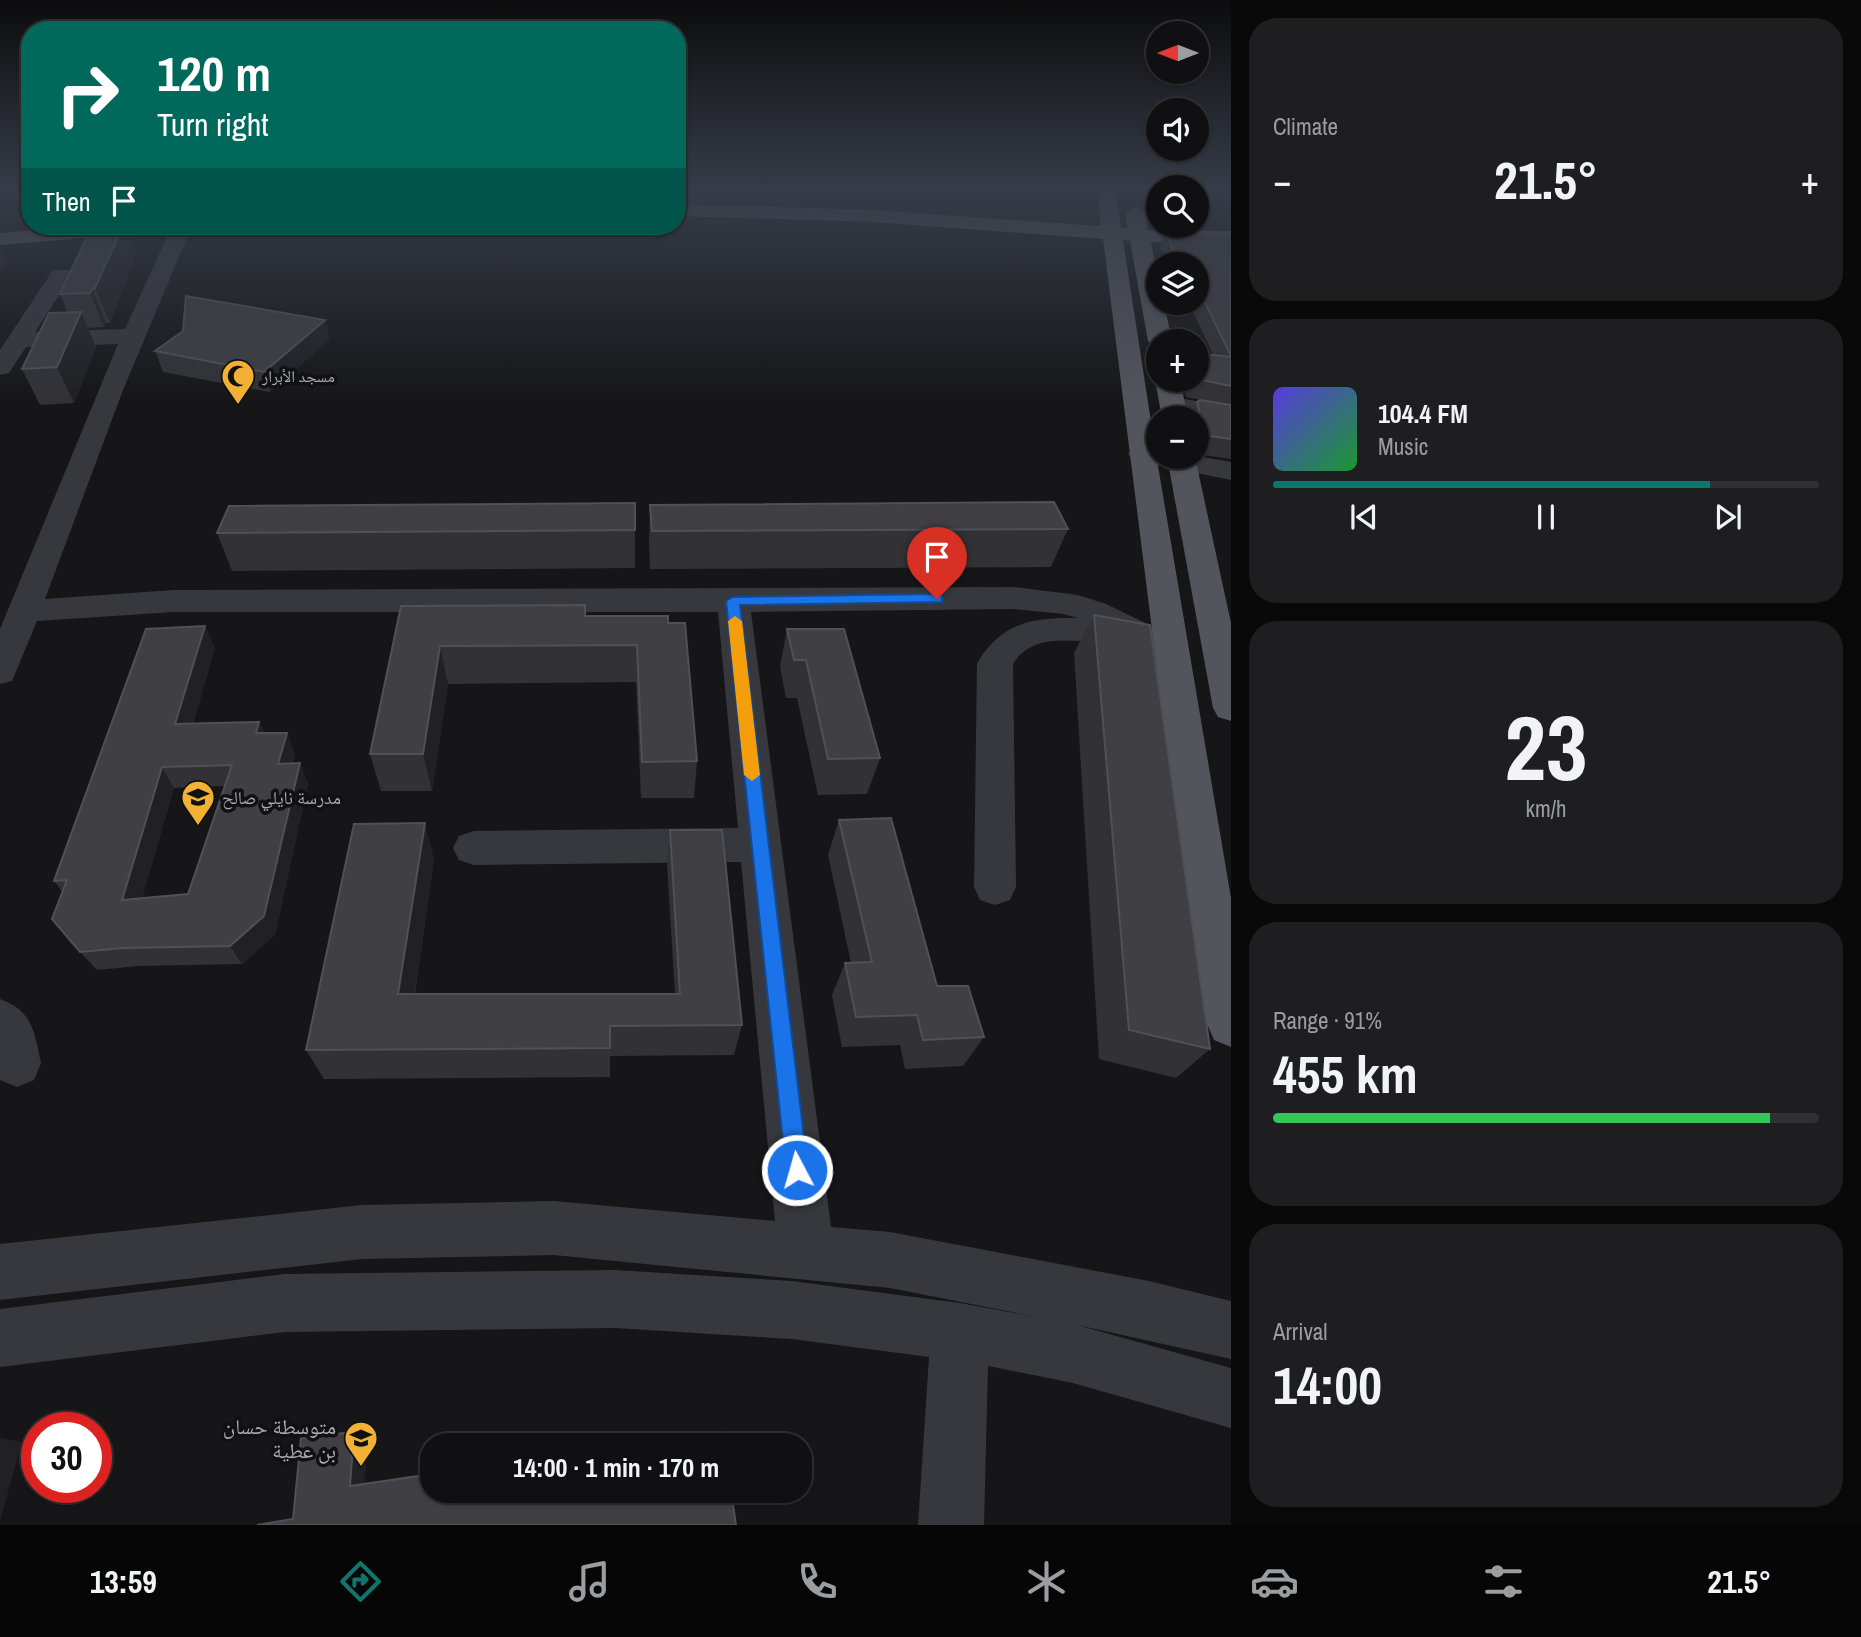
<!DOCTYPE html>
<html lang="en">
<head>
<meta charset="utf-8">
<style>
  :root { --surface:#101012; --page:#1e1e20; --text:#f1f3f6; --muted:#9c9d9f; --line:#303032; --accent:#0f766e }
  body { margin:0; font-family:"Archivo Narrow","Noto Naskh Arabic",sans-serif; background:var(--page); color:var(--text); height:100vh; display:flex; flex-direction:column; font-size:26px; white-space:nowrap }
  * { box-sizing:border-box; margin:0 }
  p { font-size:23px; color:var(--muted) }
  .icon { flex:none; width:38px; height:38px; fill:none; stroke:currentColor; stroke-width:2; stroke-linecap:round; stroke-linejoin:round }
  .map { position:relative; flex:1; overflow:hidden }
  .details { display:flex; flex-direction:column; gap:18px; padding:18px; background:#09090a; width:630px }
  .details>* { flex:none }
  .hud { position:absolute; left:21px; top:21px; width:665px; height:214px; border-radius:28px; box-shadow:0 2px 5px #0004,0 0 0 2px var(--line); background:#00695c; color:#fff; overflow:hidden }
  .needle { width:46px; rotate:270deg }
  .controls { position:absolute; left:1146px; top:21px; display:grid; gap:14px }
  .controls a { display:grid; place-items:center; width:63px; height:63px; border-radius:50%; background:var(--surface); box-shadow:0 2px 5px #0004,0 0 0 2px var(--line); font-size:35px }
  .speed { position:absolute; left:21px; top:1412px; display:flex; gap:14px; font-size:35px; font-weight:700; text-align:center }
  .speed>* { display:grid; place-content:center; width:91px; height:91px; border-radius:50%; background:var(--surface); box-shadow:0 2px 5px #0004,0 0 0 2px var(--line); line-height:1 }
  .speed .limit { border:10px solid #d22; background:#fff; color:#111 }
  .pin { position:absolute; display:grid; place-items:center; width:60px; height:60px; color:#fff; margin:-72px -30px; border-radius:50% 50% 50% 0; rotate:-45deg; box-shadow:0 0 7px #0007 }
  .pin .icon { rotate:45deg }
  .me { position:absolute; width:77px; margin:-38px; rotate:354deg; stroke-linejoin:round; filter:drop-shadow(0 0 5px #0008) }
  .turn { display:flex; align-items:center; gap:24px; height:147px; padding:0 21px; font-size:32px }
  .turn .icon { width:91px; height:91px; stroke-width:2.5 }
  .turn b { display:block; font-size:49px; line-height:60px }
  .then { display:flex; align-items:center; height:66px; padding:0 21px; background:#0003; gap:14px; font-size:26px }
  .big { font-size:52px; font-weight:700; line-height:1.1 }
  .details .tile { flex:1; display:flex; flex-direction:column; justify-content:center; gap:10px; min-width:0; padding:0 24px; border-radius:28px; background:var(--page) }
  .details .dial { align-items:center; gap:0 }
  .dial b { font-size:91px; line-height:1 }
  .song { display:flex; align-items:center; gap:21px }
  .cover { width:84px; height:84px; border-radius:10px; background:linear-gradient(135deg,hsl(250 70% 55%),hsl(130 70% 35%)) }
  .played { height:7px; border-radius:4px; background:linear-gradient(90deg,var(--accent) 80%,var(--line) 80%) }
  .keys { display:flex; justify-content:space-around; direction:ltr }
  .heat { display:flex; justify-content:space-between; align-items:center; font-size:38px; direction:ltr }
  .charge { height:10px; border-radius:5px; background:linear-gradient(90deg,#34c759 91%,var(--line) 0) }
  .trip { position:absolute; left:420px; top:1433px; width:392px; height:70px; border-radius:28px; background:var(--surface); box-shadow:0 2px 5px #0004,0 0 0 2px var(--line); font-weight:700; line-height:70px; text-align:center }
  .tabs { display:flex; height:112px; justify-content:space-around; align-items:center; background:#060607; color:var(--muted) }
  .tabs .icon { width:49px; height:49px }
  .tabs .selected { color:var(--accent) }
  .tabs b { font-size:32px; color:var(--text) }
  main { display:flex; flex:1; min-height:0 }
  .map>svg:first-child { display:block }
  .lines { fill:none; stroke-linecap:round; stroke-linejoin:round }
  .minor { fill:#37383d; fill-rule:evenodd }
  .major { fill:#53555c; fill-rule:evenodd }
  .wall { fill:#323236; fill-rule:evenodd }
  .shaded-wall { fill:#212124 }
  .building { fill:#3f3f44; stroke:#4f5156; stroke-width:2; fill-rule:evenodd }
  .route { fill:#1a73e8; stroke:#114b97; stroke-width:2 }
  .slow { fill:#f59e0b }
  .labels { text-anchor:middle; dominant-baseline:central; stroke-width:7; stroke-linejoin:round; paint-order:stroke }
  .far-poi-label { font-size:16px; fill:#a8adb8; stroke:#111113; text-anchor:start }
  .poi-label { font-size:18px; fill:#a8adb8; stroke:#111113; text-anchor:start }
  .near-poi-label { font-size:21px; fill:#a8adb8; stroke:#111113; text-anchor:end }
</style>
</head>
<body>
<main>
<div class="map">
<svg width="1231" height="1525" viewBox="0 0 1231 1525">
  <rect width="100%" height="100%" fill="#161618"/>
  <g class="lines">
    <!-- minor -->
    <path class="minor" d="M 172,226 L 192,226 L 123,390 L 45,599 L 174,590 L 1014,587 L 1078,595 L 1106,604 L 1164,632 L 1169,640 L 1164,648 C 1140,655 1141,642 1123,640 C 1119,640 1113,643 1108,643 C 1075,642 1033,631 1013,664 L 1016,887 L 1010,900 L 995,905 L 980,900 L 974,887 L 977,663 C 1002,622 1033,617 1078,618 L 1063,614 L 1014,609 L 751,612 L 831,1227 L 890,1232 L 1149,1281 L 1231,1301 L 1231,1359 L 1077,1325 L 1231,1368 L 1231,1428 L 1073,1383 L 988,1366 L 984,1525 L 918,1525 L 929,1357 L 792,1339 L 615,1328 L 285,1332 L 0,1367 L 0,1309 L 285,1274 L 615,1270 L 792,1281 L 960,1303 L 1047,1319 L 890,1288 L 554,1255 L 362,1259 L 0,1300 L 0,1244 L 362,1205 L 554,1201 L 775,1221 L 741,862 L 474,865 L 459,860 L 453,848 L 459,836 L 474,831 L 738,828 L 718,612 L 174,612 L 37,621 L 12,681 L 0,684 L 0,629 L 118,344 L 26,347 L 9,373 L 0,375 L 0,350 L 53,270 L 69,270 L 72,275 L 35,332 L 125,329 Z
      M 1173,397 L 1231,407 L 1231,423 L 1164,411 L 1160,405 L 1164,399 Z
      M 1142,446 L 1158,449 L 1158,457 L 1197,456 L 1231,462 L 1231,480 L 1132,460 L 1128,454 L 1132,448 Z
      M 0,999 C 33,1011 34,1031 41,1063 L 34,1080 L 17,1087 L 0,1080 Z"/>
    <!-- major -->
    <path class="major" d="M 1097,189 L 1115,189 L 1121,228 L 1128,228 L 1125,213 L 1135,207 L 1145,213 L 1148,230 L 1231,231 L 1231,243 L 1151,242 L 1158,278 L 1158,303 L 1164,303 L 1172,341 L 1158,341 L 1158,348 L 1152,346 L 1148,341 L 1130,241 L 1123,240 L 1156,454 L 1231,898 L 1231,1047 L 1214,1040 L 1207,1024 L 1178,837 L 1103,239 L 873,222 L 677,216 L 677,204 L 873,210 L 1101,226 Z
      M 86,226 L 164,226 L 161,230 L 154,232 L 0,245 L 0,233 Z
      M 1158,376 L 1158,380 L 1180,380 L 1188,418 L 1162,418 L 1155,380 Z
      M 1167,457 L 1195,457 L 1231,623 L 1231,721 L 1218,717 L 1213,708 Z"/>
  </g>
  <!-- wall -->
  <path class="wall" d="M 23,189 L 30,189 L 30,199 Z
    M 1166,231 L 1231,237 L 1231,459 L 1197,454 L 1197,418 L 1189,418 L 1197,402 L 1210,402 L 1186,397 L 1181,380 L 1197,380 L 1197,353 L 1213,355 L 1189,303 L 1197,303 L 1197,264 L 1165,264 L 1160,247 Z
    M 136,254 L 110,323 L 106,323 L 104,327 L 88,328 L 96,347 L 74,403 L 40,405 L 22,369 L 68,313 L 60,294 Z
    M 325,320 L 329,340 L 270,392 L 163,372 L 155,351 Z
    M 650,505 L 1068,529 L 1051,567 L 650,569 L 649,543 Z
    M 635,530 L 635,568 L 232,571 L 217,533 Z
    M 585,605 L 586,616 L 668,623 L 697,761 L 694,798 L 641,798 L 636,682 L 448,684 L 432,791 L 381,791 L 370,754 L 401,606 Z
    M 1094,615 L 1210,1049 L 1176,1078 L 1099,1059 L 1074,653 Z
    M 787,629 L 880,758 L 867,794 L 818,795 L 797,698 L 786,698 L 780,667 Z
    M 215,647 L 193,724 L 259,722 L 264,733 L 295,754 L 293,763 L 300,763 L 308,784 L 275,935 L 242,964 L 139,966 L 97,970 L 80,952 L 62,891 L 54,881 ZM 224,786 L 188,894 L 142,898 L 174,788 Z
    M 839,820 L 937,986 L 984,1037 L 963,1066 L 905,1069 L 900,1045 L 842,1047 L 832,995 L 845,963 L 851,963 L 828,855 Z
    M 670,830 L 742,1025 L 734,1055 L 610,1056 L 610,1077 L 324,1079 L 306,1050 L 434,859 L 415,994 L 675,994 L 667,865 Z"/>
  <!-- shaded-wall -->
  <path class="shaded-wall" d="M 123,226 L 126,226 L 136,254 L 110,323 L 95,288 Z
    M 0,245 L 8,263 L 0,275 Z
    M 92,289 L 106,323 L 104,327 L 90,293 Z
    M 81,312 L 96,347 L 74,403 L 57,367 Z
    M 325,320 L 329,340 L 270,392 L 264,372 Z
    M 205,626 L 215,647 L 187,746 L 175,724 Z
    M 440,646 L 448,684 L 432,791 L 423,754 Z
    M 259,722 L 268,743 L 256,733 Z
    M 287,733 L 295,754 L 287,784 L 278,764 Z
    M 300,763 L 308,784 L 275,935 L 242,964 L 230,946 Z
    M 162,767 L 174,788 L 136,919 L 122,900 Z
    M 425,823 L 434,859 L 410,1025 L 398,994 Z
    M 354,1432 L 368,1438 L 364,1489 L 350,1486 Z
    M 0,1438 L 22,1442 L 0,1521 Z"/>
  <!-- building -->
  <path class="building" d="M 92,226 L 123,226 L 95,288 L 92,289 L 90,293 L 60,294 Z
    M 1166,231 L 1231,237 L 1231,356 L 1197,286 L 1197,264 L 1177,264 Z
    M 186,296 L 325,320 L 264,372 L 155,351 L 183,331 Z
    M 81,312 L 57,367 L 22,369 L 49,313 Z
    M 1197,353 L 1231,357 L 1231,386 L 1197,379 Z
    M 1200,400 L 1231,405 L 1231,439 L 1204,435 L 1197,402 Z
    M 1054,502 L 1068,529 L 652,531 L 650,505 Z
    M 635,503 L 635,530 L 217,533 L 229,506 Z
    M 585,605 L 585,616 L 668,616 L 668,623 L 685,623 L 697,761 L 642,762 L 637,645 L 440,646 L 423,754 L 370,754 L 401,606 Z
    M 1094,615 L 1150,625 L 1210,1049 L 1129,1030 Z
    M 205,626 L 175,724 L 259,722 L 256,733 L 287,733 L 278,764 L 300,763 L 264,916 L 230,946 L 124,948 L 80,952 L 52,919 L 67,880 L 54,881 L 146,629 ZM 232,765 L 188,894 L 122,900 L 162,767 Z
    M 787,629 L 844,629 L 880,758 L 828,759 L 806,660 L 794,660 Z
    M 891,818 L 937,986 L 968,986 L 984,1037 L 923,1040 L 917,1015 L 856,1017 L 845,963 L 872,962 L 839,820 Z
    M 425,823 L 398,994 L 680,994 L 670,830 L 722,830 L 742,1025 L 610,1026 L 610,1048 L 306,1050 L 354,824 Z
    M 354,1432 L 350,1486 L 432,1474 L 432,1491 L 731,1491 L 736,1525 L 257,1525 L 293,1519 L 301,1438 Z
    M 722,1432 L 724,1446 L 629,1446 Z"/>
  <!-- sky -->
  <linearGradient id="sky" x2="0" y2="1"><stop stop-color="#0c0c0d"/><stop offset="0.47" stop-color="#363c48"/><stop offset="1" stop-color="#363c48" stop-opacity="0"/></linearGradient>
  <rect width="1231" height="403" fill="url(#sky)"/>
  <!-- route -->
  <path class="route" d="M 937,594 L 942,596 L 942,602 L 740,605 L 808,1170 L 805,1177 L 797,1181 L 789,1177 L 786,1170 L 726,601 L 733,597 Z"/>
  <!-- slow -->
  <path class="slow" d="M 735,616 L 742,621 L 760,775 L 752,781 L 744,775 L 728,621 Z"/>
  <!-- icons -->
  <defs>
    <symbol id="mosque-pin" viewBox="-11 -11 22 30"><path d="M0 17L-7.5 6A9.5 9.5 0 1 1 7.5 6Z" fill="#f2b134" stroke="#111113"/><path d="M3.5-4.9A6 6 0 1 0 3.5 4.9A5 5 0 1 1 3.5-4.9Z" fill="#111"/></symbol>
    <symbol id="school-pin" viewBox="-11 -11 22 30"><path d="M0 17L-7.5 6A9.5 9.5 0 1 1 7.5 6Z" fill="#f2b134" stroke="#111113"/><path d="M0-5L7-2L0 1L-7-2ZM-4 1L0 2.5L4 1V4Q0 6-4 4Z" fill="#111"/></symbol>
  </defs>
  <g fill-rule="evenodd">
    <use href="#mosque-pin" x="219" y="357" width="38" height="52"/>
    <use href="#school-pin" x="179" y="778" width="38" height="52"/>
    <use href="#school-pin" x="342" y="1419" width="38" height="52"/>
  </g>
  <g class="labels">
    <!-- far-poi labels -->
    <g class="far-poi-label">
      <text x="262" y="376">مسجد الأبرار</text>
    </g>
    <!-- poi labels -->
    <g class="poi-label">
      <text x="222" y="797">مدرسة نايلي صالح</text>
    </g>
    <!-- near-poi labels -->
    <g class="near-poi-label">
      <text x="336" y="1426">متوسطة حسان<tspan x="336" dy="24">بن عطية</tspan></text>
    </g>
  </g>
</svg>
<div class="controls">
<a><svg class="needle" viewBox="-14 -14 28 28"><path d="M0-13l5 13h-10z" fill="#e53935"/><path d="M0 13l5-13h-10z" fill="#9c9d9f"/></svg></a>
<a><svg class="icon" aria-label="sound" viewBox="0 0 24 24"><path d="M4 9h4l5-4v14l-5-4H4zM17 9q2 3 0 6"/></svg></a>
<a><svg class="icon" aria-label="search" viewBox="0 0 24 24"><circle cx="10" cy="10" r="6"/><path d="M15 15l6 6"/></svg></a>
<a><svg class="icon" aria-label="layers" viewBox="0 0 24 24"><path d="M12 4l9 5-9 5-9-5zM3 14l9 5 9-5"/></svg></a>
<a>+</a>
<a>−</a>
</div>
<div class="speed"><div class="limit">30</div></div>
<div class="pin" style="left:937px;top:599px;background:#d93025"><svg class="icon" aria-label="arrive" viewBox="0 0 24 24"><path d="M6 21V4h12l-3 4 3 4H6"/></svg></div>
<svg class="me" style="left:797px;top:1170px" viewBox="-20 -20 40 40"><circle r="17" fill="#1a73e8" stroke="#fff" stroke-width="3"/><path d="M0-11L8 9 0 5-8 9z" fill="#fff"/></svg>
<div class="trip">14:00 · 1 min · 170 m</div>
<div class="hud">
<div class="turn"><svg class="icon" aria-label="right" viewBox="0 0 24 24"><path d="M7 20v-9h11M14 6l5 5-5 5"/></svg><div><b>120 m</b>Turn right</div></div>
<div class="then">Then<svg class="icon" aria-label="arrive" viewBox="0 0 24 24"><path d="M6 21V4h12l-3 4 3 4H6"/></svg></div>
</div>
</div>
<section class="details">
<div class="tile"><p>Climate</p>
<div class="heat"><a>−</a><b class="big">21.5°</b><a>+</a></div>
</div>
<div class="tile">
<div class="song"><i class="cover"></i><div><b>104.4 FM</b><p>Music</p></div></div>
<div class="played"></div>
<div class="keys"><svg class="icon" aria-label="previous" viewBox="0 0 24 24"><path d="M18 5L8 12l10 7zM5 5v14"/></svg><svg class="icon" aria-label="pause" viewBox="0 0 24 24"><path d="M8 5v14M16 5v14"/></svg><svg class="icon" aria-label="next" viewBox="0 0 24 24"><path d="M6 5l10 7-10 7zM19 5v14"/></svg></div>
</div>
<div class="tile dial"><b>23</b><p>km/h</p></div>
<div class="tile"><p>Range · 91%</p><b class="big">455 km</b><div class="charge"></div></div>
<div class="tile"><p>Arrival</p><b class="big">14:00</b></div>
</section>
</main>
<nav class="tabs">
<b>13:59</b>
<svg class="icon selected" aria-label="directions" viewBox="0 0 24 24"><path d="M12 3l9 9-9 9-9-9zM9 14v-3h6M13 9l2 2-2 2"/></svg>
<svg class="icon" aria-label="music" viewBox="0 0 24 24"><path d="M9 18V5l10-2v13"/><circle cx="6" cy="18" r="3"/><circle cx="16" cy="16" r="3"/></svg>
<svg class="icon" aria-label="phone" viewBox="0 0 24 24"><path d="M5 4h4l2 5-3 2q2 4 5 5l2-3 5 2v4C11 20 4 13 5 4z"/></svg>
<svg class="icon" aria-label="climate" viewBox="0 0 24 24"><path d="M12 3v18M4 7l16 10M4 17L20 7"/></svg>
<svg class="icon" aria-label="car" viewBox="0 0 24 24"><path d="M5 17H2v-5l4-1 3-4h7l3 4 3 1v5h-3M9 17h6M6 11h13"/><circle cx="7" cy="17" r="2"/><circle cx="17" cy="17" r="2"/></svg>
<svg class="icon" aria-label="filters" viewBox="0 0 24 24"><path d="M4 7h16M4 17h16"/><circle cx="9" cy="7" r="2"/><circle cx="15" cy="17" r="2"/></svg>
<b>21.5°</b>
</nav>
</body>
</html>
